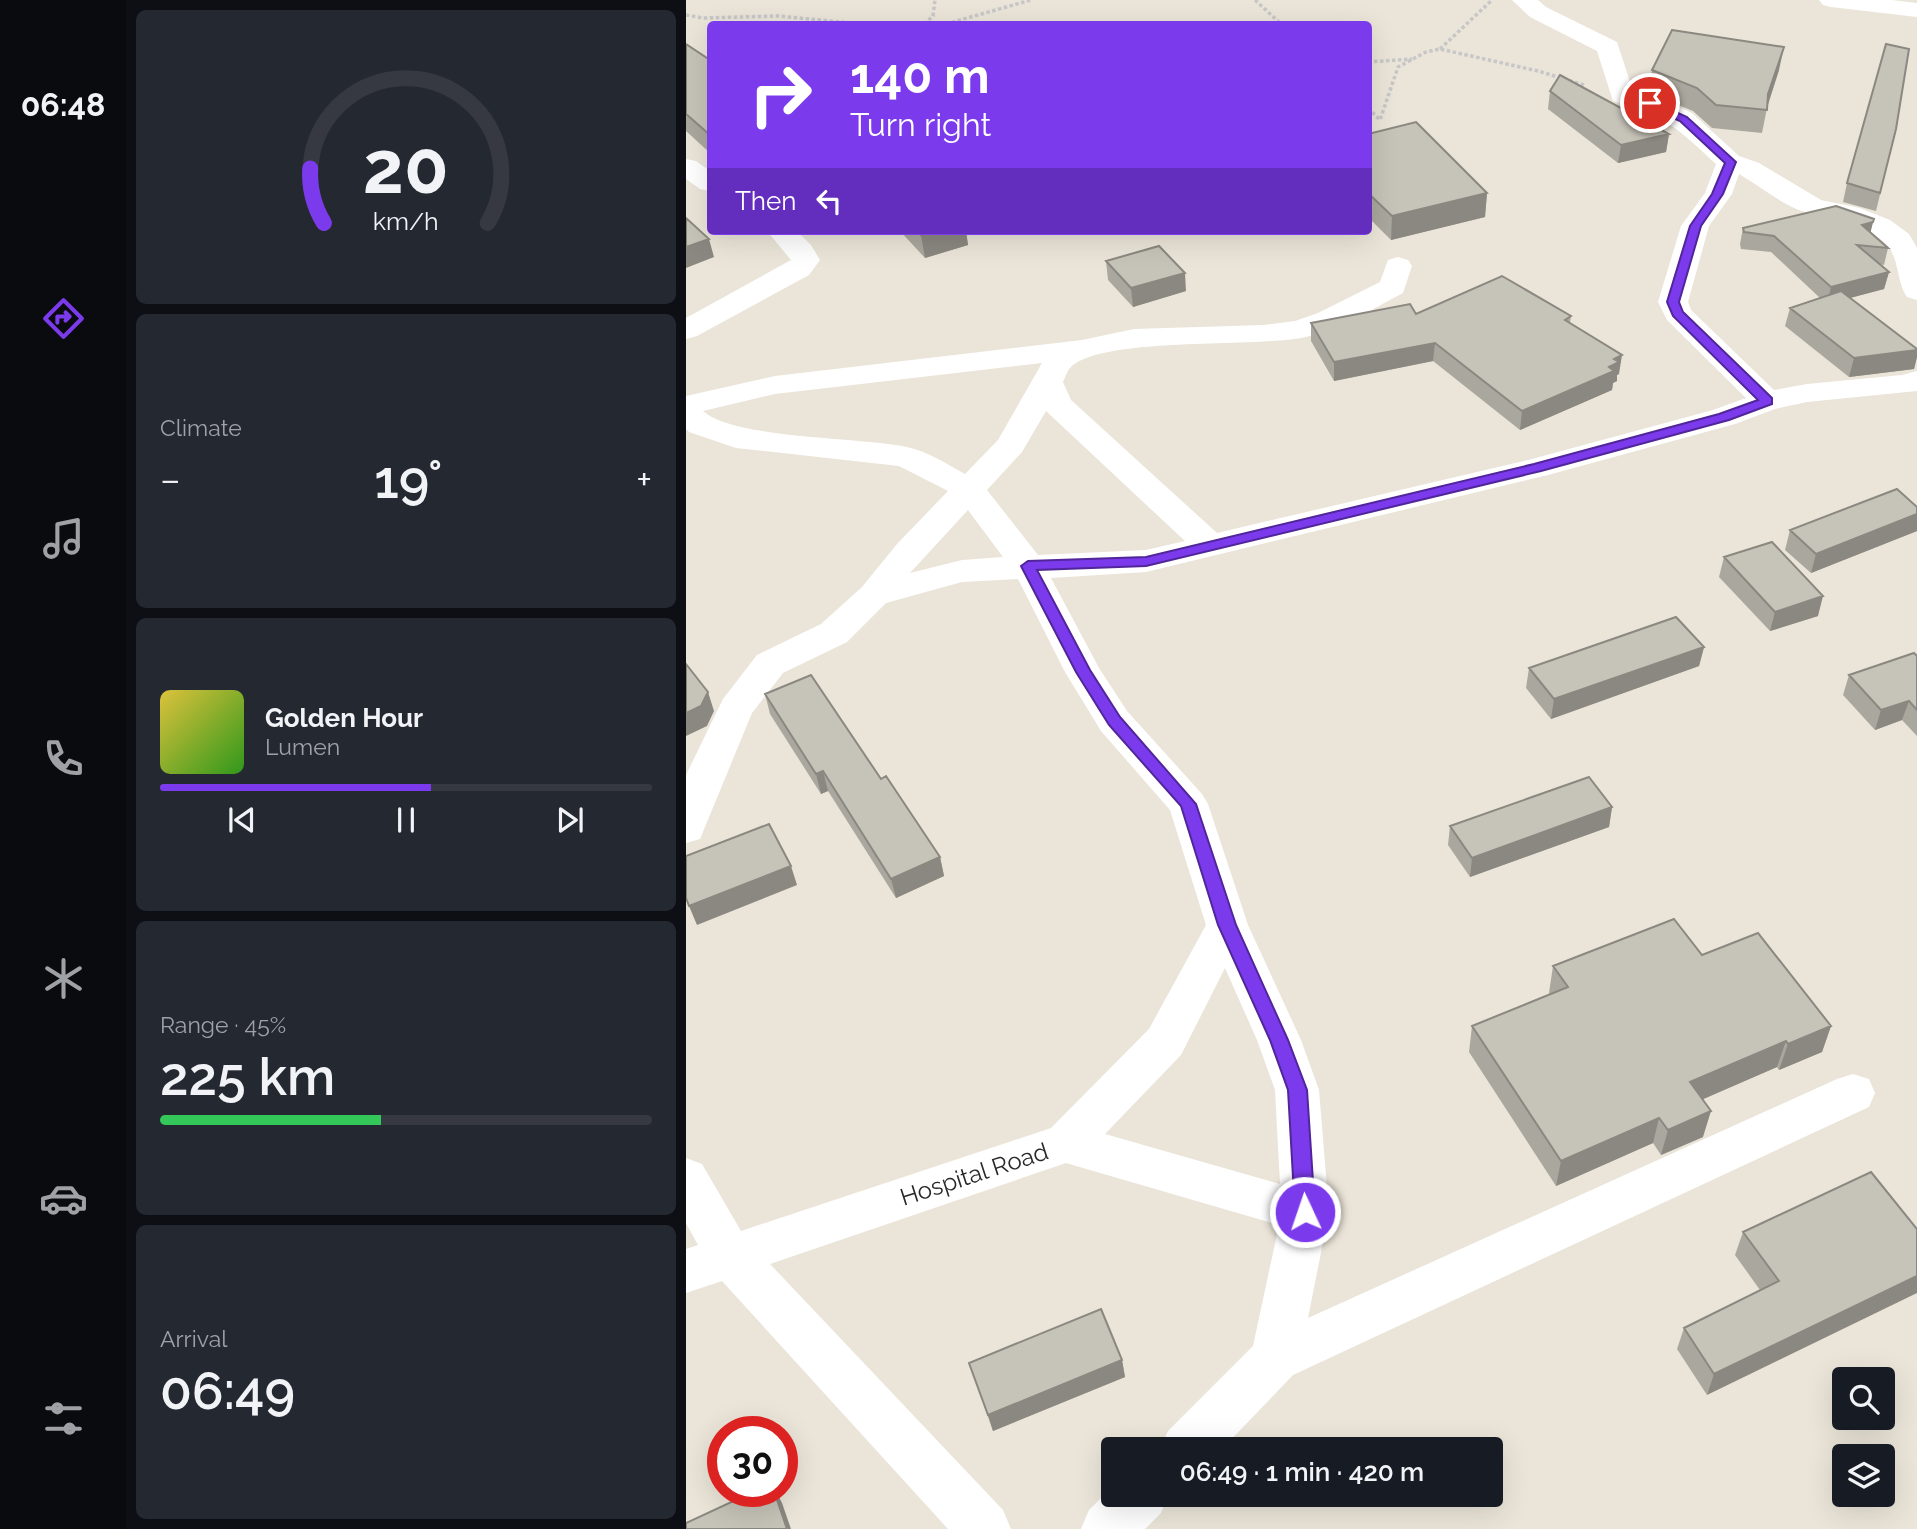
<!DOCTYPE html>
<html lang="en">
<head>
<meta charset="utf-8">
<style>
  :root { --surface:#171b24; --page:#242831; --text:#f1f3f6; --muted:#9ea1a6; --line:#363941; --accent:#7c3aed }
  body { margin:0; font-family:Raleway,sans-serif; background:var(--page); color:var(--text); height:100vh; display:flex; flex-direction:column; font-size:26px; white-space:nowrap }
  * { box-sizing:border-box; margin:0 }
  p { font-size:23px; color:var(--muted) }
  .icon { flex:none; width:38px; height:38px; fill:none; stroke:currentColor; stroke-width:2; stroke-linecap:round; stroke-linejoin:round }
  .map { position:relative; flex:1; overflow:hidden }
  .details { display:flex; flex-direction:column; gap:10px; padding:10px; background:#0d0f14; width:560px }
  .details>* { flex:none }
  .guide { position:absolute; left:21px; top:21px; width:665px; height:214px; border-radius:7px; box-shadow:0 7px 28px #0002; background:#7c3aed; color:#fff; overflow:hidden }
  .tools { position:absolute; left:1146px; top:1367px; display:grid; gap:14px }
  .tools a { display:grid; place-items:center; width:63px; height:63px; border-radius:7px; background:var(--surface); box-shadow:0 7px 28px #0002; font-size:35px }
  .speed { position:absolute; left:21px; top:1416px; display:flex; gap:14px; font-size:35px; font-weight:700; text-align:center }
  .speed>* { display:grid; place-content:center; width:91px; height:91px; border-radius:50%; background:var(--surface); box-shadow:0 7px 28px #0002; line-height:1 }
  .speed .limit { border:10px solid #d22; background:#fff; color:#111 }
  .pin { position:absolute; display:grid; place-items:center; width:60px; height:60px; color:#fff; margin:-30px; border:4px solid #fff; border-radius:50%; box-shadow:0 2px 7px #0007 }
  .me { position:absolute; width:77px; margin:-38px; rotate:357deg; stroke-linejoin:round; filter:drop-shadow(0 0 5px #0008) }
  .turn { display:flex; align-items:center; gap:24px; height:147px; padding:0 28px; font-size:32px }
  .turn .icon { width:91px; height:91px; stroke-width:2.5 }
  .turn b { display:block; font-size:49px; line-height:60px }
  .then { display:flex; align-items:center; height:66px; padding:0 28px; background:#0003; gap:14px; font-size:26px }
  .big { font-size:52px; font-weight:600; line-height:1.1 }
  .details .tile { flex:1; display:flex; flex-direction:column; justify-content:center; gap:10px; min-width:0; padding:0 24px; border-radius:10px; background:var(--page) }
  .details .dial { align-items:center; gap:0 }
  .dial svg { height:182px; overflow:visible; fill:none; stroke:var(--line); stroke-width:7; stroke-linecap:round; text-anchor:middle }
  .dial text { fill:var(--text); stroke:none }
  .song { display:flex; align-items:center; gap:21px }
  .cover { width:84px; height:84px; border-radius:10px; background:linear-gradient(135deg,hsl(50 70% 55%),hsl(110 70% 35%)) }
  .played { height:7px; border-radius:4px; background:linear-gradient(90deg,var(--accent) 55%,var(--line) 55%) }
  .keys { display:flex; justify-content:space-around; direction:ltr }
  .heat { display:flex; justify-content:space-between; align-items:center; font-size:38px; direction:ltr }
  .charge { height:10px; border-radius:5px; background:linear-gradient(90deg,#34c759 45%,var(--line) 0) }
  .trip { position:absolute; left:415px; top:1437px; width:402px; height:70px; border-radius:7px; background:var(--surface); box-shadow:0 7px 28px #0002; font-weight:600; line-height:70px; text-align:center }
  main { display:flex; flex:1; min-height:0 }
  .tab-bar { display:flex; flex-direction:column; width:126px; justify-content:space-around; align-items:center; background:#090b0e; color:var(--muted) }
  .tab-bar .icon { width:49px; height:49px }
  .tab-bar .current { color:var(--accent) }
  .tab-bar b { font-size:32px; color:var(--text) }
  .map>svg:first-child { display:block }
  .lines { fill:none; stroke-linecap:round; stroke-linejoin:round }
  .path { stroke:#c7c7c7; stroke-width:3.5; stroke-dasharray:3.5 2.5; stroke-linecap:butt }
  .minor { fill:#fff; fill-rule:evenodd }
  .wall { fill:#aaa89e }
  .shaded-wall { fill:#8b8881 }
  .building { fill:#c6c3b8; stroke:#8b8881; stroke-width:2 }
  .route { fill:#7c3aed; stroke:#51269a; stroke-width:2 }
  .labels { text-anchor:middle; dominant-baseline:central; stroke-width:6; stroke-linejoin:round; paint-order:stroke }
  .near-street-label { font-size:24px; fill:#282828; stroke:#fff }
</style>
</head>
<body>
<main>
<nav class="tab-bar">
<b>06:48</b>
<svg class="icon current" aria-label="directions" viewBox="0 0 24 24"><path d="M12 3l9 9-9 9-9-9zM9 14v-3h6M13 9l2 2-2 2"/></svg>
<svg class="icon" aria-label="music" viewBox="0 0 24 24"><path d="M9 18V5l10-2v13"/><circle cx="6" cy="18" r="3"/><circle cx="16" cy="16" r="3"/></svg>
<svg class="icon" aria-label="phone" viewBox="0 0 24 24"><path d="M5 4h4l2 5-3 2q2 4 5 5l2-3 5 2v4C11 20 4 13 5 4z"/></svg>
<svg class="icon" aria-label="climate" viewBox="0 0 24 24"><path d="M12 3v18M4 7l16 10M4 17L20 7"/></svg>
<svg class="icon" aria-label="car" viewBox="0 0 24 24"><path d="M5 17H2v-5l4-1 3-4h7l3 4 3 1v5h-3M9 17h6M6 11h13"/><circle cx="7" cy="17" r="2"/><circle cx="17" cy="17" r="2"/></svg>
<svg class="icon" aria-label="filters" viewBox="0 0 24 24"><path d="M4 7h16M4 17h16"/><circle cx="9" cy="7" r="2"/><circle cx="15" cy="17" r="2"/></svg>
</nav>
<section class="details">
<div class="tile dial"><svg viewBox="0 0 100 80">
<path d="M14 69A42 42 0 1 1 86 69"/>
<path d="M14 69A42 42 0 0 1 8 45" stroke="#7c3aed"/>
<text x="50" y="56" font-size="32" font-weight="700">20</text>
<text x="50" y="72" font-size="11">km/h</text>
</svg></div>
<div class="tile"><p>Climate</p>
<div class="heat"><a>−</a><b class="big">19°</b><a>+</a></div>
</div>
<div class="tile">
<div class="song"><i class="cover"></i><div><b>Golden Hour</b><p>Lumen</p></div></div>
<div class="played"></div>
<div class="keys"><svg class="icon" aria-label="previous" viewBox="0 0 24 24"><path d="M18 5L8 12l10 7zM5 5v14"/></svg><svg class="icon" aria-label="pause" viewBox="0 0 24 24"><path d="M8 5v14M16 5v14"/></svg><svg class="icon" aria-label="next" viewBox="0 0 24 24"><path d="M6 5l10 7-10 7zM19 5v14"/></svg></div>
</div>
<div class="tile"><p>Range · 45%</p><b class="big">225 km</b><div class="charge"></div></div>
<div class="tile"><p>Arrival</p><b class="big">06:49</b></div>
</section>
<div class="map">
<svg width="1231" height="1529" viewBox="0 0 1231 1529">
  <rect width="100%" height="100%" fill="#ebe5d9"/>
  <g class="lines">
    <!-- path -->
    <path class="path" d="M 569,0 L 595,24
      M 0,15 L 17,18 L 92,16 L 176,24
      M 238,24 L 247,16 L 249,0
      M 260,24 L 345,0
      M 754,49 L 805,1
      M 682,62 L 726,59
      M 682,108 L 694,120 L 712,67 L 740,52 L 754,49 L 852,71 L 898,85"/>
    <!-- minor -->
    <path class="minor" d="M 826,0 L 852,0 L 860,7 L 931,42 L 947,91 L 973,98 L 1006,113 L 1053,156 L 1073,163 L 1135,200 L 1174,208 L 1204,220 L 1223,234 L 1231,248 L 1231,300 L 1221,297 C 1210,282 1214,257 1199,243 C 1177,222 1146,222 1119,212 C 1096,205 1074,186 1053,174 L 1046,194 L 1023,226 L 1002,302 L 1005,310 L 1088,390 L 1121,384 L 1216,375 L 1231,371 L 1231,391 L 1121,402 L 1089,409 L 1049,424 L 862,475 L 460,572 L 365,578 L 413,668 L 441,711 L 516,794 L 522,804 L 562,925 L 615,1040 L 633,1090 L 643,1212 L 622,1318 L 1151,1079 L 1167,1074 L 1183,1079 L 1189,1093 L 1183,1107 L 607,1375 L 536,1449 L 474,1449 L 482,1431 L 567,1346 L 593,1225 L 380,1163 L 84,1264 L 317,1510 L 325,1529 L 262,1529 L 36,1281 L 0,1293 L 0,1249 L 12,1245 L 0,1223 L 0,1158 L 16,1164 L 55,1231 L 365,1128 L 463,1029 L 520,925 L 484,810 L 415,731 L 379,672 L 332,579 L 276,582 L 200,603 L 161,642 L 97,673 L 66,713 L 14,839 L 0,843 L 0,775 L 37,699 L 71,655 L 135,624 L 176,587 L 211,544 L 262,491 L 213,466 L 50,448 L 3,432 L 0,429 L 0,396 L 89,376 L 396,340 L 448,329 L 577,325 L 609,321 L 632,313 L 694,282 L 702,260 L 712,257 L 722,260 L 726,266 L 717,293 C 685,310 651,331 615,338 C 567,347 412,337 384,368 C 381,371 379,378 377,382 L 385,400 L 531,533 L 846,459 L 1027,410 L 1060,398 L 981,320 L 972,302 L 995,226 L 1019,193 L 1030,164 C 992,129 978,114 927,101 L 911,51 L 844,17 ZM 356,363 L 312,440 L 279,474 C 261,464 241,451 221,447 C 173,437 48,439 17,411 L 89,394 ZM 360,411 L 499,541 L 460,550 L 352,555 L 301,490 L 336,452 ZM 282,510 L 317,557 L 276,560 L 224,573 ZM 539,968 L 571,1040 L 589,1090 L 594,1184 L 419,1134 L 495,1055 Z
      M 1133,0 L 1206,0 L 1231,3 L 1231,17 L 1145,7 L 1137,5 Z
      M 0,159 L 10,161 L 24,171 L 24,191 L 14,189 L 0,179 Z
      M 81,231 L 111,231 L 125,245 L 134,260 L 123,275 L 11,336 L 0,339 L 0,318 L 105,260 Z
      M 427,1486 L 427,1494 L 482,1494 L 475,1513 L 459,1529 L 395,1529 L 403,1510 Z"/>
  </g>
  <!-- wall -->
  <path class="wall" d="M 0,44 L 24,60 L 24,153 L 0,131 Z
    M 966,70 L 1093,70 L 1081,108 L 1076,133 L 1026,128 L 1007,111 L 963,93 Z
    M 864,91 L 983,134 L 980,152 L 932,163 L 862,109 Z
    M 1210,129 L 1190,211 L 1157,202 L 1161,183 Z
    M 682,134 L 801,193 L 799,217 L 705,240 L 682,217 Z
    M 1188,219 L 1184,232 L 1202,248 L 1198,265 L 1193,264 L 1203,272 L 1198,289 L 1164,298 L 1231,349 L 1231,357 L 1228,369 L 1163,377 L 1099,326 L 1104,308 L 1134,298 L 1085,252 L 1055,249 L 1054,244 L 1057,228 Z
    M 214,231 L 280,231 L 282,245 L 239,258 Z
    M 420,261 L 500,291 L 447,307 L 422,280 Z
    M 730,314 L 885,316 L 884,323 L 933,374 L 931,375 L 931,381 L 927,383 L 926,390 L 834,430 L 747,361 L 648,381 L 625,341 L 625,323 Z
    M 1231,507 L 1231,531 L 1125,573 L 1099,550 L 1104,530 Z
    M 1038,557 L 1132,616 L 1084,631 L 1033,577 Z
    M 1018,647 L 1013,666 L 865,719 L 840,688 L 843,668 Z
    M 1231,656 L 1231,736 L 1216,720 L 1189,730 L 1157,695 L 1163,675 Z
    M 79,694 L 195,779 L 254,857 L 258,876 L 210,898 L 142,791 L 135,794 L 84,714 Z
    M 926,807 L 923,827 L 784,877 L 762,845 L 764,826 Z
    M 1016,955 L 1145,1026 L 1136,1052 L 1093,1070 L 1091,1067 L 1016,1099 L 1017,1137 L 975,1155 L 967,1143 L 870,1186 L 783,1052 L 786,1026 L 864,994 L 863,993 L 867,966 Z
    M 1185,1172 L 1021,1395 L 991,1349 L 998,1328 L 1074,1290 L 1049,1255 L 1057,1232 Z
    M 436,1360 L 439,1377 L 307,1431 L 283,1363 Z"/>
  <!-- shaded-wall -->
  <path class="shaded-wall" d="M 1098,47 L 1093,70 L 1080,110 L 1082,94 Z
    M 983,134 L 980,152 L 932,163 L 935,145 Z
    M 801,193 L 799,217 L 705,240 L 706,216 Z
    M 1187,222 L 1183,239 L 1176,225 Z
    M 118,231 L 131,231 L 119,235 Z
    M 246,231 L 280,231 L 282,245 L 239,258 L 235,235 Z
    M 23,239 L 28,257 L 0,268 L 0,247 Z
    M 1203,272 L 1198,289 L 1141,304 L 1145,287 Z
    M 499,273 L 500,291 L 447,307 L 445,288 Z
    M 749,343 L 747,361 L 648,381 L 648,362 Z
    M 1231,350 L 1231,357 L 1228,369 L 1163,377 L 1168,358 Z
    M 936,355 L 933,374 L 931,375 L 931,381 L 927,383 L 926,390 L 834,430 L 836,411 L 923,367 L 928,359 Z
    M 1231,514 L 1231,531 L 1125,573 L 1130,554 Z
    M 1137,596 L 1132,616 L 1084,631 L 1089,612 Z
    M 1018,647 L 1013,666 L 865,719 L 868,699 Z
    M 22,692 L 28,711 L 21,726 L 0,736 L 0,713 Z
    M 1223,701 L 1216,720 L 1189,730 L 1195,710 Z
    M 137,771 L 142,791 L 135,794 L 130,774 Z
    M 926,807 L 923,827 L 784,877 L 786,858 Z
    M 254,857 L 258,876 L 210,898 L 205,879 Z
    M 105,866 L 111,885 L 11,925 L 3,906 Z
    M 1145,1026 L 1136,1052 L 1093,1070 L 1102,1044 Z
    M 1100,1041 L 1091,1067 L 997,1108 L 1004,1082 Z
    M 1025,1111 L 1017,1137 L 975,1155 L 982,1130 Z
    M 973,1118 L 967,1143 L 870,1186 L 875,1161 Z
    M 1231,1276 L 1231,1293 L 1021,1395 L 1028,1374 Z
    M 436,1360 L 439,1377 L 307,1431 L 302,1415 Z
    M 88,1491 L 90,1491 L 96,1503 L 105,1529 L 101,1529 Z"/>
  <!-- building -->
  <path class="building" d="M 986,30 L 1098,47 L 1082,94 L 1081,110 L 1030,105 L 1011,88 L 966,70 Z
    M 0,44 L 24,60 L 24,135 L 0,114 Z
    M 1200,44 L 1223,49 L 1210,129 L 1194,193 L 1161,183 Z
    M 874,75 L 983,134 L 935,145 L 864,91 Z
    M 730,122 L 801,193 L 706,216 L 682,193 L 682,134 Z
    M 1150,206 L 1188,219 L 1187,222 L 1176,225 L 1202,248 L 1171,245 L 1203,272 L 1145,287 L 1088,236 L 1058,232 L 1057,228 Z
    M 0,218 L 23,239 L 0,247 Z
    M 231,231 L 246,231 L 235,235 Z
    M 473,246 L 499,273 L 445,288 L 420,261 Z
    M 816,276 L 885,316 L 879,320 L 936,355 L 928,359 L 933,362 L 923,367 L 928,371 L 836,411 L 749,343 L 648,362 L 625,323 L 724,304 L 730,314 Z
    M 1155,291 L 1231,349 L 1231,350 L 1168,358 L 1104,308 Z
    M 1211,489 L 1231,507 L 1231,514 L 1130,554 L 1104,530 Z
    M 1086,542 L 1137,596 L 1089,612 L 1038,557 Z
    M 990,617 L 1018,647 L 868,699 L 843,668 Z
    M 1228,653 L 1231,656 L 1231,710 L 1223,701 L 1195,710 L 1163,675 Z
    M 0,664 L 22,692 L 15,706 L 0,713 Z
    M 125,675 L 195,779 L 200,776 L 254,857 L 205,879 L 137,771 L 130,774 L 79,694 Z
    M 903,777 L 926,807 L 786,858 L 764,826 Z
    M 83,824 L 105,866 L 3,906 L 0,898 L 0,856 Z
    M 988,919 L 1016,955 L 1072,933 L 1145,1026 L 1102,1044 L 1100,1041 L 1004,1082 L 1025,1111 L 982,1130 L 973,1118 L 875,1161 L 786,1026 L 882,987 L 867,966 Z
    M 1185,1172 L 1231,1229 L 1231,1276 L 1028,1374 L 998,1328 L 1093,1281 L 1057,1232 Z
    M 415,1309 L 436,1360 L 302,1415 L 283,1363 Z
    M 69,1491 L 88,1491 L 101,1529 L 0,1529 L 0,1523 Z"/>
  <!-- route -->
  <path class="route" d="M 964,100 L 1001,117 L 1050,162 L 1037,194 L 1015,226 L 993,302 L 997,312 L 1086,398 L 1086,404 L 1043,420 L 855,471 L 460,566 L 351,570 L 404,670 L 434,717 L 510,804 L 550,925 L 602,1040 L 621,1090 L 629,1212 L 626,1218 L 619,1221 L 612,1218 L 609,1212 L 602,1090 L 584,1040 L 532,925 L 495,806 L 423,725 L 390,672 L 335,566 L 342,561 L 460,557 L 848,464 L 1033,414 L 1072,400 L 987,316 L 981,302 L 1004,226 L 1026,194 L 1039,163 L 994,121 L 960,106 L 960,101 Z"/>
  <g class="labels">
    <!-- near-street labels -->
    <g class="near-street-label">
      <text transform="translate(288 1174) rotate(-18)">Hospital Road</text>
    </g>
  </g>
</svg>
<div class="tools">
<a><svg class="icon" aria-label="search" viewBox="0 0 24 24"><circle cx="10" cy="10" r="6"/><path d="M15 15l6 6"/></svg></a>
<a><svg class="icon" aria-label="layers" viewBox="0 0 24 24"><path d="M12 4l9 5-9 5-9-5zM3 14l9 5 9-5"/></svg></a>
</div>
<div class="speed"><div class="limit">30</div></div>
<div class="pin" style="left:964px;top:103px;background:#d93025"><svg class="icon" aria-label="arrive" viewBox="0 0 24 24"><path d="M6 21V4h12l-3 4 3 4H6"/></svg></div>
<svg class="me" style="left:619px;top:1212px" viewBox="-20 -20 40 40"><circle r="17" fill="#7c3aed" stroke="#fff" stroke-width="3"/><path d="M0-11L8 9 0 5-8 9z" fill="#fff"/></svg>
<div class="trip">06:49 · 1 min · 420 m</div>
<div class="guide">
<div class="turn"><svg class="icon" aria-label="right" viewBox="0 0 24 24"><path d="M7 20v-9h11M14 6l5 5-5 5"/></svg><div><b>140 m</b>Turn right</div></div>
<div class="then">Then<svg class="icon" aria-label="left" viewBox="0 0 24 24"><path d="M17 20v-9H6M10 6l-5 5 5 5"/></svg></div>
</div>
</div>
</main>
</body>
</html>
